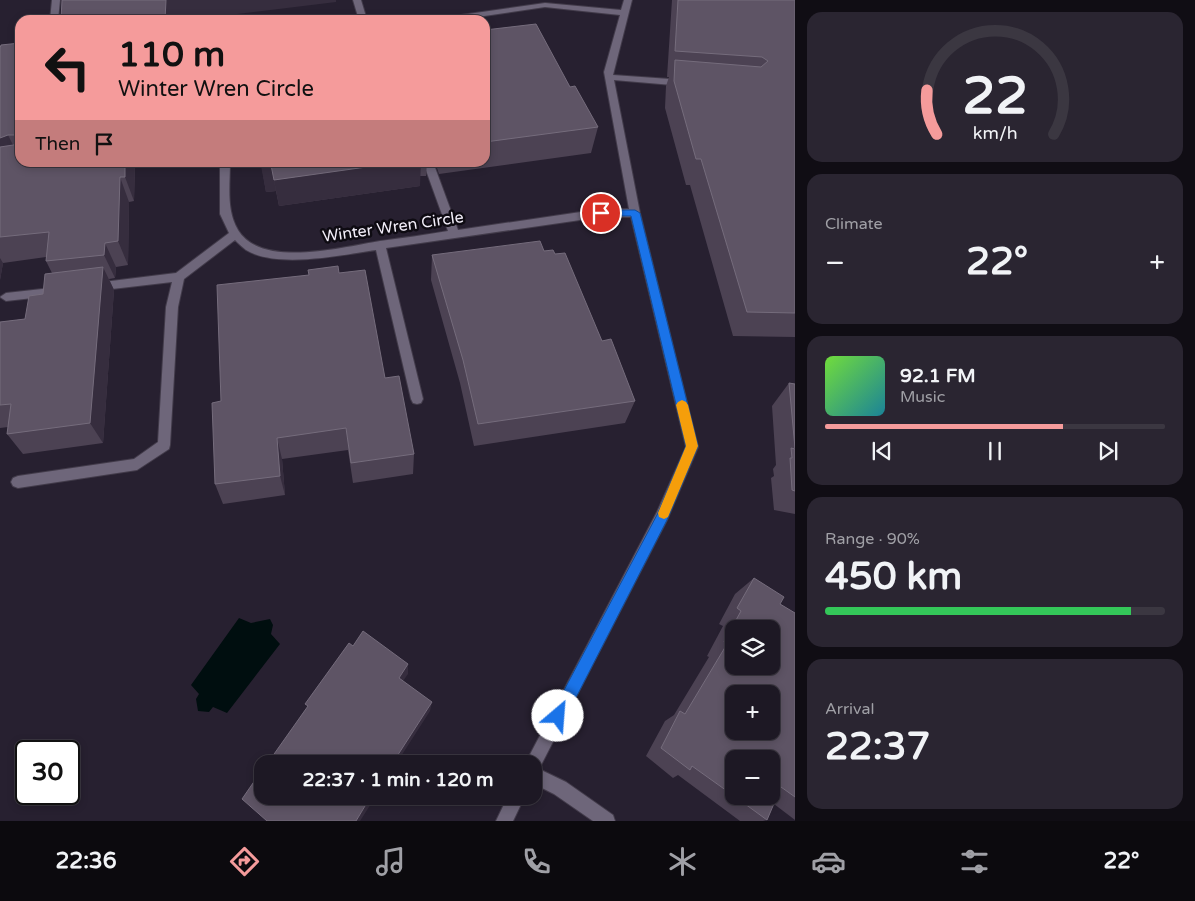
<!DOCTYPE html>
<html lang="en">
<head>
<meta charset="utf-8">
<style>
  :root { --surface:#1d1824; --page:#2a2531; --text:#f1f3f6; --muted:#a0a0a6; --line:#3b3741; --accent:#f59b9b }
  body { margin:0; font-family:"Varela Round",sans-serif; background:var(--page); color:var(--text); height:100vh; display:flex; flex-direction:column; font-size:19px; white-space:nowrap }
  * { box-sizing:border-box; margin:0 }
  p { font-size:16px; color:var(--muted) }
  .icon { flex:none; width:28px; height:28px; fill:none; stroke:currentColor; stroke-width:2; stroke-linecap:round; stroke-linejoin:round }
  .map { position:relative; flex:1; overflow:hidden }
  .side { display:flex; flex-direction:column; gap:12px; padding:12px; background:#100d14; width:400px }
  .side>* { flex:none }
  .banner { position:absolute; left:15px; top:15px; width:475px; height:152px; border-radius:15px; box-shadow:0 2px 8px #0003,0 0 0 1px var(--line); background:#f59b9b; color:#111; overflow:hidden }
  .buttons { position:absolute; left:725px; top:620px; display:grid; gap:10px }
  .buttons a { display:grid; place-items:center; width:55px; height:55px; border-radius:10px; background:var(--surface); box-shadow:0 2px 8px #0003,0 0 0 1px var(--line); font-size:25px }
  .speed { position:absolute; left:15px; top:740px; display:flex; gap:10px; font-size:25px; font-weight:700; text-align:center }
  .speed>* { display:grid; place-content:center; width:65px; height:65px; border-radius:50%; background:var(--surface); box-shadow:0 2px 8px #0003,0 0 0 1px var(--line); line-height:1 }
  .speed .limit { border:2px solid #111; border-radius:8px; background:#fff; color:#111 }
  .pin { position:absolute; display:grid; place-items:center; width:42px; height:42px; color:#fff; margin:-21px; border:2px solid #fff; border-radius:50%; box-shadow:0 1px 5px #0007 }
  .me { position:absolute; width:55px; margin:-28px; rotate:27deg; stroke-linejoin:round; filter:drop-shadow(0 0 4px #0008) }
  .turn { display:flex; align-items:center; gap:18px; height:105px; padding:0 20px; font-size:22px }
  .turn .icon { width:65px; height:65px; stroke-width:2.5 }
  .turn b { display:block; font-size:35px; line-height:42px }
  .then { display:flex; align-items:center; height:48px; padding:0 20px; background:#0003; gap:10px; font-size:19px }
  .big { font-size:38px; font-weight:800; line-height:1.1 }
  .side .card { flex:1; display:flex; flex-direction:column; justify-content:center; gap:8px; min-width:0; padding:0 18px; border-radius:15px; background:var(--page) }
  .side .dial { align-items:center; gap:0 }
  .dial svg { height:130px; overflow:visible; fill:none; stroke:var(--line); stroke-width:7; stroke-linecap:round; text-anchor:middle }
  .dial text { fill:var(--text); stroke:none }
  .song { display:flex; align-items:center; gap:15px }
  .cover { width:60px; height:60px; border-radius:8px; background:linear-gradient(135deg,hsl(100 70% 55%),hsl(190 70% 35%)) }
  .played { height:5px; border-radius:2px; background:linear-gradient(90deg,var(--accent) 70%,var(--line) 70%) }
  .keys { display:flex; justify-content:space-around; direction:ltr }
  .heat { display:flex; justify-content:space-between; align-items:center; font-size:28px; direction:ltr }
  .charge { height:8px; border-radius:4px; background:linear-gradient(90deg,#34c759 90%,var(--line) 0) }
  .trip { position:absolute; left:254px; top:755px; width:288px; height:50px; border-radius:15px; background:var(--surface); box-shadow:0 2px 8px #0003,0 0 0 1px var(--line); font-weight:800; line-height:50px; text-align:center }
  .tab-bar { display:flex; height:80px; justify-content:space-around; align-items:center; background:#0c0a0e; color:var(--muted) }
  .tab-bar .icon { width:35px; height:35px }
  .tab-bar .current { color:var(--accent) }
  .tab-bar b { font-size:22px; color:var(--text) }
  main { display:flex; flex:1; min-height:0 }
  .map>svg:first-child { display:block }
  .water { fill:#000e0f }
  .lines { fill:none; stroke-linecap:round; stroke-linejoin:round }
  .minor-casing { stroke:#423b4a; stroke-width:2 }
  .minor { fill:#6e667a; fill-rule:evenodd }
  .wall { fill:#4c4253 }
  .shaded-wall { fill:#362d3e }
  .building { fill:#5e5465; stroke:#756c7c; fill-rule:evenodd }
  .route { fill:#1a73e8; stroke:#114b97 }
  .slow { fill:#f59e0b }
  .labels { text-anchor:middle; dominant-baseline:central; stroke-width:5; stroke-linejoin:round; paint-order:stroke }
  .street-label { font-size:16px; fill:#f2eef9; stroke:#0e0b12 }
</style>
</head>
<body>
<main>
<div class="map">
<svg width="795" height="821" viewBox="0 0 795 821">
  <rect width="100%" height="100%" fill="#272030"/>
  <!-- water -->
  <path class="water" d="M 239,618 L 251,623 L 270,619 L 273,625 L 271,634 L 280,644 L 227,713 L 213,707 L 209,712 L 198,711 L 196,699 L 199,694 L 191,685 Z"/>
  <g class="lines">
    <defs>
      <path id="minor" d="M 52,0 L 60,0 L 58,20 L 50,20 Z
        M 353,0 L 361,0 L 367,20 L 359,20 Z
        M 624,0 L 632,0 L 613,75 L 684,80 L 688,83 L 684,86 L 614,80 L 640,213 L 698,447 L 667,520 L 539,769 L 566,782 L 613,815 L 615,821 L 593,821 L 554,794 L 532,783 L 532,764 L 525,764 L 657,512 L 686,447 L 631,217 L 601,217 L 386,248 L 423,399 L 421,403 L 417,404 L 413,403 L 411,399 L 376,250 C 342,255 277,269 246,250 C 242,247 238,243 235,240 L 184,279 L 178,307 L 170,445 L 169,449 L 137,470 L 18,488 L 13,486 L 11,482 L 13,478 L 18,476 L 134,459 L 158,442 L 166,307 L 172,282 L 95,291 L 89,287 L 95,283 L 176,273 L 229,233 L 220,214 L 220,162 L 230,162 C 230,185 226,210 238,230 C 262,269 343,247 380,241 C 402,238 425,235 448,231 L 423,162 L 433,162 L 458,230 L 601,209 L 629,209 L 604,72 L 620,15 L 545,7 L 457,20 L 436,20 L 440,18 L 545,3 L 621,10 Z
        M 60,287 L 66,291 L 60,295 L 6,301 L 0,297 L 6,293 Z
        M 508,796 L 525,796 L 513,821 L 496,821 Z"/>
    </defs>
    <!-- minor casing -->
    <use href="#minor" class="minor-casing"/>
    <!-- minor -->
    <use href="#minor" class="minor"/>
  </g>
  <!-- wall -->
  <path class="wall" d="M 672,0 L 795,0 L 795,337 L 733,336 L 690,185 L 686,185 L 665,108 L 666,86 L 669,77 L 667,77 Z
    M 485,30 L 570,87 L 598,127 L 591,153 L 439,174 L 435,162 L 485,162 Z
    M 20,43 L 20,162 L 135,162 L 134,201 L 129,202 L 128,265 L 116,267 L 115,278 L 109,279 L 114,290 L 103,443 L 23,454 L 7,434 L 8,427 L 0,428 L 0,322 L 25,319 L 43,294 L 52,273 L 46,261 L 46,257 L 3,263 L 0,280 L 0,48 Z
    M 261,162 L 427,162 L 426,176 L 420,176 L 420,186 L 279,206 L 276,191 L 266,192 Z
    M 544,251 L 602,341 L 635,401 L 625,423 L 474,446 L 460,383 L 431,280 L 432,255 Z
    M 339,273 L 385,378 L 414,454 L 413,474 L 353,483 L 348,450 L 282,459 L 285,495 L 223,504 L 215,484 L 221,401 Z
    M 789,383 L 795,384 L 795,514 L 774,510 L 771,478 L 774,476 L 773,469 L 776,465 L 772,406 Z
    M 754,578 L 780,604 L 795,613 L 795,820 L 774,804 L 767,820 L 763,821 L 740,821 L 678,775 L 673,778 L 646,756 L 665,721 L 674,715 L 709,657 L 707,656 L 723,626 L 719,624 L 735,594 Z"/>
  <!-- shaded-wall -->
  <path class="shaded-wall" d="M 166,0 L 336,0 L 336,2 L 187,20 L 165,20 Z
    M 8,135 L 20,159 L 0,159 L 0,138 Z
    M 125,162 L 135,162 L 134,201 L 125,177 Z
    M 402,162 L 421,162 L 420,186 L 279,206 L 274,180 Z
    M 271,165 L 276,191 L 266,192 L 261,166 Z
    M 120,177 L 129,202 L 128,265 L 118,241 Z
    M 105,243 L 116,267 L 115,278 L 104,255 Z
    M 0,258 L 3,263 L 0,280 Z
    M 103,267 L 114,290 L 103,443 L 90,423 Z
    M 277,438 L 282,459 L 285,495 L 280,476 Z
    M 408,664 L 408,674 L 398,688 L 399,678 Z
    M 432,702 L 430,711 L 396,764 L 392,764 Z
    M 371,796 L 376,796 L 360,821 L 356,821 Z"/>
  <!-- building -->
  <path class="building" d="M 62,0 L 166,0 L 165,20 L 61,20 Z
    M 678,0 L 795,0 L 795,313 L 747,312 L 701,159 L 696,159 L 674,81 L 675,60 L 761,67 L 768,61 L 762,57 L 675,51 Z
    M 536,24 L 570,87 L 575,86 L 598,127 L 485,142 L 485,30 Z
    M 20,43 L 20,135 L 8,135 L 0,138 L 0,48 L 1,45 Z
    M 20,144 L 20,162 L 125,162 L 125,177 L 120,177 L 118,241 L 105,243 L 104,255 L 46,261 L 49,232 L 0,237 L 0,147 Z
    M 261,162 L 402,162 L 274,180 L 271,165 L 261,166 Z
    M 540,241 L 544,251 L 553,250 L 555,254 L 565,253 L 602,341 L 611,339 L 635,401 L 478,424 L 463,360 L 432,255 Z
    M 338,266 L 339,273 L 365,270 L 385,378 L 399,376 L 414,454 L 351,463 L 346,428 L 277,438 L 280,476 L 215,484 L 212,403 L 221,401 L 217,285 L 309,275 L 308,270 Z
    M 103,267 L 90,423 L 7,434 L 11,404 L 0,405 L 0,322 L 25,319 L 29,296 L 43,294 L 45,274 Z
    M 789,383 L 795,384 L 795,448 Z
    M 791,448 L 795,449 L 795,491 L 792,490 L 790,458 L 792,458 Z
    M 754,578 L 784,597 L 780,604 L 795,613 L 795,797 L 781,787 L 767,820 L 734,796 L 771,796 L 771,759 L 734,759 L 734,796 L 692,766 L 690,770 L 661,748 L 680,711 L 685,714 L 727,644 L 724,642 L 741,611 L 737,608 ZM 734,629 L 771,629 L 771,666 L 734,666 ZM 734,694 L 771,694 L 771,731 L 734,731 Z
    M 363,631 L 408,664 L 399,678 L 432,702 L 392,764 L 267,764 L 308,706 L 305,704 L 349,643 L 353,646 Z
    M 262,770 L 262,796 L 371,796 L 356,821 L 267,821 L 242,799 Z"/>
  <!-- route -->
  <path class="route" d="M 601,210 L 635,210 L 640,213 L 698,446 L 667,520 L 564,721 L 558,723 L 553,721 L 551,716 L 553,711 L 658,513 L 686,446 L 631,216 L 597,216 L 597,211 Z"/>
  <!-- slow -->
  <path class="slow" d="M 682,400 L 686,402 L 688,405 L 698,446 L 668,517 L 664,519 L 659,517 L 658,513 L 686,446 L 676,405 L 678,402 Z"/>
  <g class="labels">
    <!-- street labels -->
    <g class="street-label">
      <text transform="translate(393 227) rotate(-8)">Winter Wren Circle</text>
    </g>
  </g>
</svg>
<div class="buttons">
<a><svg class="icon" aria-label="layers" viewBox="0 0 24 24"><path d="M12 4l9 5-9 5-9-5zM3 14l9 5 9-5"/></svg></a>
<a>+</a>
<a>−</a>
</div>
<div class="speed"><div class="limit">30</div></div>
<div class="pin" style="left:601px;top:213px;background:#d93025"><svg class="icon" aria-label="arrive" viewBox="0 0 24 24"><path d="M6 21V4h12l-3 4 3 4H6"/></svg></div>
<svg class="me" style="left:558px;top:716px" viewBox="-20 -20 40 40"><circle r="19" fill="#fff"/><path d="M0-13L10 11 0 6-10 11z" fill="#1a73e8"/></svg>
<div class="trip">22:37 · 1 min · 120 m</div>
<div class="banner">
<div class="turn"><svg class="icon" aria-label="left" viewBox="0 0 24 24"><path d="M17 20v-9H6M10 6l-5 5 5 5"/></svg><div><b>110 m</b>Winter Wren Circle</div></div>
<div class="then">Then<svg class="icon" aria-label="arrive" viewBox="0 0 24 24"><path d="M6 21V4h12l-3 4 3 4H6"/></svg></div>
</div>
</div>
<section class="side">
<div class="card dial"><svg viewBox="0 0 100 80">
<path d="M14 69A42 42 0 1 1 86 69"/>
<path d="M14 69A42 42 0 0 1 8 42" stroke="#f59b9b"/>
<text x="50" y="56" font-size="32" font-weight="700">22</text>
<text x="50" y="72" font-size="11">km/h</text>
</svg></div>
<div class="card"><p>Climate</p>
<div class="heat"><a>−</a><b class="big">22°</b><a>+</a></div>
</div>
<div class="card">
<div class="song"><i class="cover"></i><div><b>92.1 FM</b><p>Music</p></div></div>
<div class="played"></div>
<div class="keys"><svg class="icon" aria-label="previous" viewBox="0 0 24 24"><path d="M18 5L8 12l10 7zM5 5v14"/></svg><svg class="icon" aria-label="pause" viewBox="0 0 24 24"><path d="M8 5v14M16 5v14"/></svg><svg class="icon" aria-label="next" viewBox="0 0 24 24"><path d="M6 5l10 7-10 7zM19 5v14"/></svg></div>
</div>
<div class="card"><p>Range · 90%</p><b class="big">450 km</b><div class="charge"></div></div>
<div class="card"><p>Arrival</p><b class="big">22:37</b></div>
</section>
</main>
<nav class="tab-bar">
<b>22:36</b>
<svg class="icon current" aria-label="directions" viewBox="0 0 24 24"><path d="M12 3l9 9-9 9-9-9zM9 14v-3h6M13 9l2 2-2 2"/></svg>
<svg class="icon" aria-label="music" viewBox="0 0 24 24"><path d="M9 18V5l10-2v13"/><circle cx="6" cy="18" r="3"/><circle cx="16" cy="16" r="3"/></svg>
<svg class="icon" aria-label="phone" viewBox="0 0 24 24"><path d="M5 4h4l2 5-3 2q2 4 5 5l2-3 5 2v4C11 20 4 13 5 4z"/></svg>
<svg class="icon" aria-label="climate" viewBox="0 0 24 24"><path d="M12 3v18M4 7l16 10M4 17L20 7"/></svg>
<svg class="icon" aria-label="car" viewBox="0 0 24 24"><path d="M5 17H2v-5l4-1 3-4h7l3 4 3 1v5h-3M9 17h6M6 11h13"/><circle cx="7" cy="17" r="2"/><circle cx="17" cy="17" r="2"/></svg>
<svg class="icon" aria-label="filters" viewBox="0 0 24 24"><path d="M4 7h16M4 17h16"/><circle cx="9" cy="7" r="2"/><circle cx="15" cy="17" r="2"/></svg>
<b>22°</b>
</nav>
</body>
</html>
